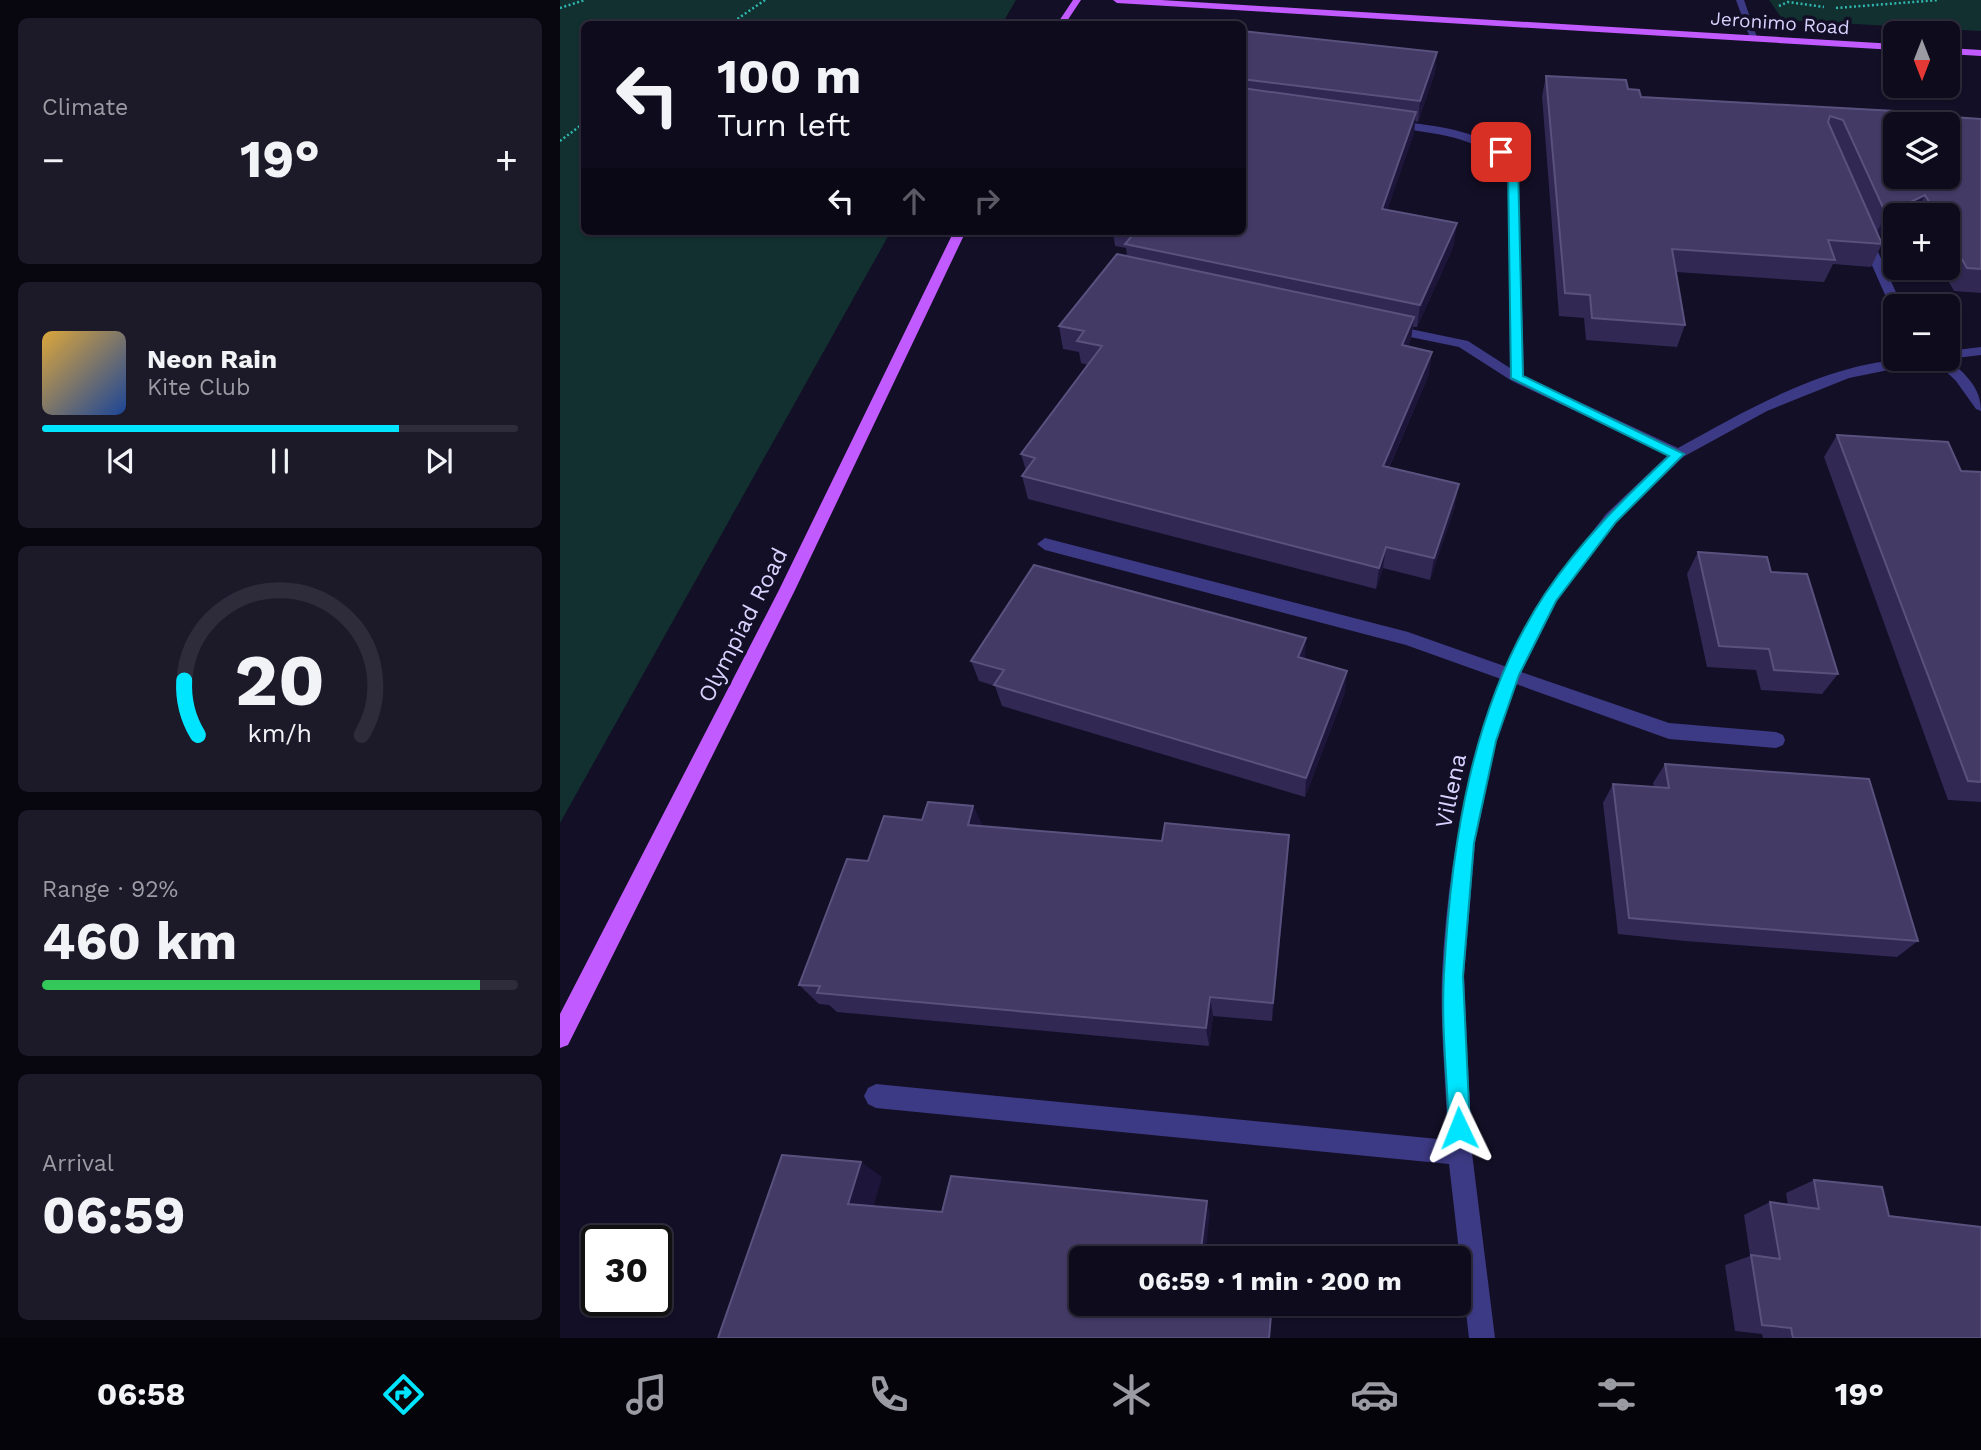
<!DOCTYPE html>
<html lang="en">
<head>
<meta charset="utf-8">
<style>
  :root { --surface:#0e0b1c; --page:#1c1929; --text:#f1f3f6; --muted:#9b9ba3; --line:#2e2b3b; --accent:#00e5ff }
  body { margin:0; font-family:"Work Sans",sans-serif; background:var(--page); color:var(--text); height:100vh; display:flex; flex-direction:column; font-size:26px; white-space:nowrap }
  * { box-sizing:border-box; margin:0 }
  p { font-size:23px; color:var(--muted) }
  .icon { flex:none; width:38px; height:38px; fill:none; stroke:currentColor; stroke-width:2; stroke-linecap:round; stroke-linejoin:round }
  .map { position:relative; flex:1; overflow:hidden }
  .panel { display:flex; flex-direction:column; gap:18px; padding:18px; background:#08060f; width:560px }
  .panel>* { flex:none }
  .top-card { position:absolute; left:21px; top:21px; width:665px; height:214px; border-radius:10px; box-shadow:0 2px 5px #0004,0 0 0 2px var(--line); background:#0e0b1c; color:var(--text); overflow:hidden }
  .needle { width:46px; rotate:180deg }
  .controls { position:absolute; left:1323px; top:21px; display:grid; gap:14px }
  .controls a { display:grid; place-items:center; width:77px; height:77px; border-radius:10px; background:var(--surface); box-shadow:0 2px 5px #0004,0 0 0 2px var(--line); font-size:35px }
  .speed { position:absolute; left:21px; top:1225px; display:flex; gap:14px; font-size:35px; font-weight:700; text-align:center }
  .speed>* { display:grid; place-content:center; width:91px; height:91px; border-radius:50%; background:var(--surface); box-shadow:0 2px 5px #0004,0 0 0 2px var(--line); line-height:1 }
  .speed .limit { border:4px solid #111; border-radius:10px; background:#fff; color:#111 }
  .pin { position:absolute; display:grid; place-items:center; width:60px; height:60px; color:#fff; margin:-30px; border-radius:14px; box-shadow:0 4px 10px #0006 }
  .me { position:absolute; width:77px; margin:-38px; rotate:358deg; stroke-linejoin:round; filter:drop-shadow(0 0 5px #0008) }
  .turn { display:flex; align-items:center; gap:24px; height:147px; padding:0 21px; font-size:32px }
  .turn .icon { width:91px; height:91px; stroke-width:2.5 }
  .turn b { display:block; font-size:49px; line-height:60px }
  .lanes { display:flex; align-items:center; height:66px; padding:0 21px; background:#0003; justify-content:center; gap:35px; direction:ltr }
  .lanes .off { opacity:.35 }
  .big { font-size:52px; font-weight:700; line-height:1.1 }
  .panel .widget { flex:1; display:flex; flex-direction:column; justify-content:center; gap:10px; min-width:0; padding:0 24px; border-radius:10px; background:var(--page) }
  .panel .dial { align-items:center; gap:0 }
  .dial svg { height:182px; overflow:visible; fill:none; stroke:var(--line); stroke-width:7; stroke-linecap:round; text-anchor:middle }
  .dial text { fill:var(--text); stroke:none }
  .song { display:flex; align-items:center; gap:21px }
  .cover { width:84px; height:84px; border-radius:10px; background:linear-gradient(135deg,hsl(40 70% 55%),hsl(220 70% 35%)) }
  .played { height:7px; border-radius:4px; background:linear-gradient(90deg,var(--accent) 75%,var(--line) 75%) }
  .keys { display:flex; justify-content:space-around; direction:ltr }
  .heat { display:flex; justify-content:space-between; align-items:center; font-size:38px; direction:ltr }
  .charge { height:10px; border-radius:5px; background:linear-gradient(90deg,#34c759 92%,var(--line) 0) }
  .trip { position:absolute; left:509px; top:1246px; width:402px; height:70px; border-radius:10px; background:var(--surface); box-shadow:0 2px 5px #0004,0 0 0 2px var(--line); font-weight:700; line-height:70px; text-align:center }
  .tab-bar { display:flex; height:112px; justify-content:space-around; align-items:center; background:#06040b; color:var(--muted) }
  .tab-bar .icon { width:49px; height:49px }
  .tab-bar .on { color:var(--accent) }
  .tab-bar b { font-size:32px; color:var(--text) }
  main { display:flex; flex:1; min-height:0 }
  .map>svg:first-child { display:block }
  .green { fill:#12302f }
  .lines { fill:none; stroke-linecap:round; stroke-linejoin:round }
  .path { stroke:#2fb8b0; stroke-width:2.5; stroke-dasharray:2 2.5; stroke-linecap:butt }
  .minor { fill:#3d3a85; fill-rule:evenodd }
  .major { fill:#c25bff; fill-rule:evenodd }
  .wall { fill:#312854 }
  .shaded-wall { fill:#1d163a }
  .building { fill:#433a66; stroke:#5a527e; stroke-width:2; fill-rule:evenodd }
  .route { fill:#00e5ff; stroke:#0095a6; stroke-width:2 }
  .labels { text-anchor:middle; dominant-baseline:central; stroke-width:7; stroke-linejoin:round; paint-order:stroke }
  .far-street-label { font-size:19px; fill:#d9d4ff; stroke:#130f26 }
  .street-label { font-size:23px; fill:#d9d4ff; stroke:#130f26 }
</style>
</head>
<body>
<main>
<section class="panel">
<div class="widget"><p>Climate</p>
<div class="heat"><a>−</a><b class="big">19°</b><a>+</a></div>
</div>
<div class="widget">
<div class="song"><i class="cover"></i><div><b>Neon Rain</b><p>Kite Club</p></div></div>
<div class="played"></div>
<div class="keys"><svg class="icon" aria-label="previous" viewBox="0 0 24 24"><path d="M18 5L8 12l10 7zM5 5v14"/></svg><svg class="icon" aria-label="pause" viewBox="0 0 24 24"><path d="M8 5v14M16 5v14"/></svg><svg class="icon" aria-label="next" viewBox="0 0 24 24"><path d="M6 5l10 7-10 7zM19 5v14"/></svg></div>
</div>
<div class="widget dial"><svg viewBox="0 0 100 80">
<path d="M14 69A42 42 0 1 1 86 69"/>
<path d="M14 69A42 42 0 0 1 8 45" stroke="#00e5ff"/>
<text x="50" y="56" font-size="32" font-weight="700">20</text>
<text x="50" y="72" font-size="11">km/h</text>
</svg></div>
<div class="widget"><p>Range · 92%</p><b class="big">460 km</b><div class="charge"></div></div>
<div class="widget"><p>Arrival</p><b class="big">06:59</b></div>
</section>
<div class="map">
<svg width="1421" height="1338" viewBox="0 0 1421 1338">
  <rect width="100%" height="100%" fill="#130f26"/>
  <!-- green -->
  <path class="green" d="M 0,0 L 456,0 L 442,24 L 24,24 L 24,231 L 331,231 L 0,823 Z
    M 1209,0 L 1421,0 L 1421,31 L 1223,20 Z"/>
  <g class="lines">
    <!-- path -->
    <path class="path" d="M 1219,6 L 1228,2 L 1264,7
      M 0,8 L 25,0
      M 1276,8 L 1379,0
      M 170,24 L 205,0
      M 0,141 L 24,123"/>
    <!-- minor -->
    <path class="minor" d="M 1176,0 L 1184,0 L 1198,40 L 1190,38 Z
      M 833,121 C 878,126 927,129 958,167 L 964,376 L 1118,448 C 1194,406 1280,355 1370,359 L 1363,363 L 1289,378 L 1207,411 L 1123,457 L 1056,522 L 996,602 L 961,672 L 1109,723 L 1216,732 L 1223,735 L 1225,740 L 1223,745 L 1216,748 L 1109,739 L 956,684 L 936,741 L 915,843 L 904,976 L 912,1153 L 935,1338 L 909,1338 L 889,1164 L 316,1108 L 308,1104 L 304,1096 L 308,1088 L 316,1084 L 888,1140 C 886,1085 880,1029 882,975 C 887,872 905,775 941,679 L 846,645 L 485,550 L 477,544 L 485,538 L 848,632 L 947,667 L 984,594 L 1046,514 L 1108,455 L 952,381 L 899,347 L 826,332 L 826,326 L 831,325 L 908,341 L 950,368 L 948,168 C 914,133 873,135 829,126 L 828,124 Z
      M 1301,233 L 1311,236 L 1342,306 L 1335,306 L 1335,310 L 1330,306 L 1299,236 Z
      M 1421,347 L 1421,355 L 1388,359 C 1405,374 1421,387 1421,411 L 1416,409 L 1396,381 L 1373,359 L 1388,359 L 1388,351 Z"/>
    <!-- major -->
    <path class="major" d="M 513,0 L 521,0 L 505,24 L 497,24 Z
      M 553,0 L 601,0 L 1335,44 L 1335,50 L 557,3 Z
      M 1388,48 L 1421,50 L 1421,56 L 1388,54 Z
      M 394,231 L 406,231 L 235,590 L 8,1045 L 0,1048 L 0,1014 L 219,590 Z"/>
  </g>
  <!-- wall -->
  <path class="wall" d="M 682,31 L 877,52 L 875,72 L 858,122 L 855,121 L 854,133 L 827,210 L 894,245 L 857,327 L 853,327 L 851,339 L 848,346 L 869,374 L 829,468 L 895,506 L 870,580 L 823,568 L 816,589 L 468,499 L 462,476 L 466,471 L 461,454 L 528,365 L 521,363 L 519,352 L 503,349 L 499,326 L 567,256 L 566,248 L 555,246 L 553,231 L 682,231 Z
    M 986,76 L 1068,89 L 1081,97 L 1421,119 L 1421,293 L 1394,291 L 1381,268 L 1388,268 L 1388,215 L 1335,215 L 1335,226 L 1318,235 L 1322,244 L 1311,267 L 1273,264 L 1264,282 L 1116,272 L 1125,325 L 1117,347 L 1026,340 L 1024,318 L 999,316 L 982,96 Z
    M 1277,435 L 1401,471 L 1421,472 L 1421,802 L 1388,800 L 1264,457 Z
    M 1138,552 L 1211,572 L 1278,674 L 1262,694 L 1201,690 L 1196,670 L 1147,667 L 1127,574 Z
    M 745,659 L 785,692 L 745,797 L 442,706 L 435,686 L 419,681 L 411,661 Z
    M 1105,764 L 1358,941 L 1337,957 L 1125,941 L 1058,934 L 1043,803 L 1053,784 L 1094,787 L 1093,783 Z
    M 413,806 L 422,826 L 602,841 L 729,835 L 728,858 L 712,1021 L 653,1016 L 649,1046 L 277,1012 L 269,1005 L 259,1004 L 239,985 L 362,820 Z
    M 1254,1180 L 1329,1216 L 1421,1338 L 1203,1338 L 1202,1334 L 1175,1331 L 1165,1265 L 1190,1256 L 1184,1215 L 1210,1202 L 1228,1205 L 1226,1193 Z"/>
  <!-- shaded-wall -->
  <path class="shaded-wall" d="M 877,52 L 875,72 L 858,122 L 860,101 Z
    M 856,112 L 854,133 L 820,231 L 822,209 Z
    M 1365,195 L 1355,215 L 1335,215 L 1335,226 L 1315,236 L 1326,214 Z
    M 897,223 L 894,245 L 857,327 L 860,305 Z
    M 854,317 L 851,339 L 839,367 L 842,345 Z
    M 872,352 L 869,374 L 820,488 L 823,466 Z
    M 899,484 L 895,506 L 870,580 L 874,558 Z
    M 826,547 L 823,568 L 816,589 L 819,568 Z
    M 746,638 L 745,659 L 738,657 Z
    M 787,671 L 785,692 L 745,797 L 746,778 Z
    M 413,806 L 425,830 L 408,825 Z
    M 729,835 L 728,858 L 712,1021 L 713,1003 Z
    M 650,997 L 653,1016 L 649,1046 L 646,1028 Z
    M 301,1162 L 322,1177 L 311,1216 L 288,1204 Z
    M 647,1201 L 650,1213 L 645,1258 L 640,1257 Z"/>
  <!-- building -->
  <path class="building" d="M 682,31 L 877,52 L 860,101 L 682,79 Z
    M 986,76 L 1066,80 L 1068,89 L 1079,90 L 1081,97 L 1389,114 L 1392,117 L 1421,119 L 1421,269 L 1407,268 L 1388,235 L 1388,215 L 1377,215 L 1365,195 L 1326,214 L 1283,120 L 1270,116 L 1268,122 L 1322,244 L 1268,240 L 1275,260 L 1112,249 L 1125,325 L 1032,318 L 1030,295 L 1005,293 ZM 1335,124 L 1388,124 L 1388,177 L 1335,177 Z
    M 682,88 L 856,112 L 822,209 L 897,223 L 860,305 L 565,244 L 576,231 L 682,231 Z
    M 557,254 L 854,317 L 842,345 L 872,352 L 823,466 L 899,484 L 874,558 L 826,547 L 819,568 L 462,476 L 475,458 L 461,454 L 542,346 L 517,341 L 524,331 L 499,326 Z
    M 1277,435 L 1388,442 L 1401,471 L 1421,472 L 1421,782 L 1408,781 Z
    M 1138,552 L 1207,557 L 1211,572 L 1247,574 L 1278,674 L 1214,670 L 1209,649 L 1159,646 Z
    M 474,565 L 746,638 L 738,657 L 787,671 L 746,778 L 434,685 L 444,670 L 411,661 Z
    M 1105,764 L 1309,779 L 1358,941 L 1139,924 L 1069,918 L 1053,784 L 1109,788 Z
    M 368,802 L 413,806 L 408,825 L 602,841 L 605,823 L 729,835 L 713,1003 L 650,997 L 646,1028 L 257,993 L 260,986 L 239,985 L 287,859 L 308,861 L 324,816 L 362,820 Z
    M 222,1155 L 301,1162 L 288,1204 L 382,1212 L 391,1176 L 647,1201 L 640,1257 L 652,1258 L 522,1258 L 522,1304 L 712,1304 L 709,1338 L 158,1338 Z
    M 1254,1180 L 1322,1187 L 1329,1216 L 1421,1227 L 1421,1338 L 1233,1338 L 1231,1328 L 1202,1325 L 1191,1255 L 1220,1259 L 1210,1202 L 1259,1209 Z"/>
  <!-- route -->
  <path class="route" d="M 938,150 L 945,150 L 958,167 L 963,376 L 1124,454 L 1056,522 L 996,601 L 959,675 L 936,741 L 914,843 L 903,976 L 910,1128 L 907,1135 L 899,1139 L 892,1135 L 889,1128 C 887,1077 881,1025 884,974 C 891,844 912,704 985,594 C 1020,542 1064,498 1109,456 L 951,378 L 948,167 Z"/>
  <g class="labels">
    <!-- far-street labels -->
    <g class="far-street-label">
      <text transform="translate(1220 23) rotate(4)">Jeronimo Road</text>
    </g>
    <!-- street labels -->
    <g class="street-label">
      <text transform="translate(183 625) rotate(-63)">Olympiad Road</text>
      <text transform="translate(891 791) rotate(-78)">Villena</text>
    </g>
  </g>
</svg>
<div class="controls">
<a><svg class="needle" viewBox="-14 -14 28 28"><path d="M0-13l5 13h-10z" fill="#e53935"/><path d="M0 13l5-13h-10z" fill="#9b9ba3"/></svg></a>
<a><svg class="icon" aria-label="layers" viewBox="0 0 24 24"><path d="M12 4l9 5-9 5-9-5zM3 14l9 5 9-5"/></svg></a>
<a>+</a>
<a>−</a>
</div>
<div class="speed"><div class="limit">30</div></div>
<div class="pin" style="left:941px;top:152px;background:#d93025"><svg class="icon" aria-label="arrive" viewBox="0 0 24 24"><path d="M6 21V4h12l-3 4 3 4H6"/></svg></div>
<svg class="me" style="left:899px;top:1128px" viewBox="-20 -20 40 40"><path d="M0-17L14 15 0 8-14 15z" fill="#00e5ff" stroke="#fff" stroke-width="4"/></svg>
<div class="trip">06:59 · 1 min · 200 m</div>
<div class="top-card">
<div class="turn"><svg class="icon" aria-label="left" viewBox="0 0 24 24"><path d="M17 20v-9H6M10 6l-5 5 5 5"/></svg><div><b>100 m</b>Turn left</div></div>
<div class="lanes"><svg class="icon" aria-label="left" viewBox="0 0 24 24"><path d="M17 20v-9H6M10 6l-5 5 5 5"/></svg><svg class="icon off" aria-label="ahead" viewBox="0 0 24 24"><path d="M12 20V5M6 11l6-6 6 6"/></svg><svg class="icon off" aria-label="right" viewBox="0 0 24 24"><path d="M7 20v-9h11M14 6l5 5-5 5"/></svg></div>
</div>
</div>
</main>
<nav class="tab-bar">
<b>06:58</b>
<svg class="icon on" aria-label="directions" viewBox="0 0 24 24"><path d="M12 3l9 9-9 9-9-9zM9 14v-3h6M13 9l2 2-2 2"/></svg>
<svg class="icon" aria-label="music" viewBox="0 0 24 24"><path d="M9 18V5l10-2v13"/><circle cx="6" cy="18" r="3"/><circle cx="16" cy="16" r="3"/></svg>
<svg class="icon" aria-label="phone" viewBox="0 0 24 24"><path d="M5 4h4l2 5-3 2q2 4 5 5l2-3 5 2v4C11 20 4 13 5 4z"/></svg>
<svg class="icon" aria-label="climate" viewBox="0 0 24 24"><path d="M12 3v18M4 7l16 10M4 17L20 7"/></svg>
<svg class="icon" aria-label="car" viewBox="0 0 24 24"><path d="M5 17H2v-5l4-1 3-4h7l3 4 3 1v5h-3M9 17h6M6 11h13"/><circle cx="7" cy="17" r="2"/><circle cx="17" cy="17" r="2"/></svg>
<svg class="icon" aria-label="filters" viewBox="0 0 24 24"><path d="M4 7h16M4 17h16"/><circle cx="9" cy="7" r="2"/><circle cx="15" cy="17" r="2"/></svg>
<b>19°</b>
</nav>
</body>
</html>
